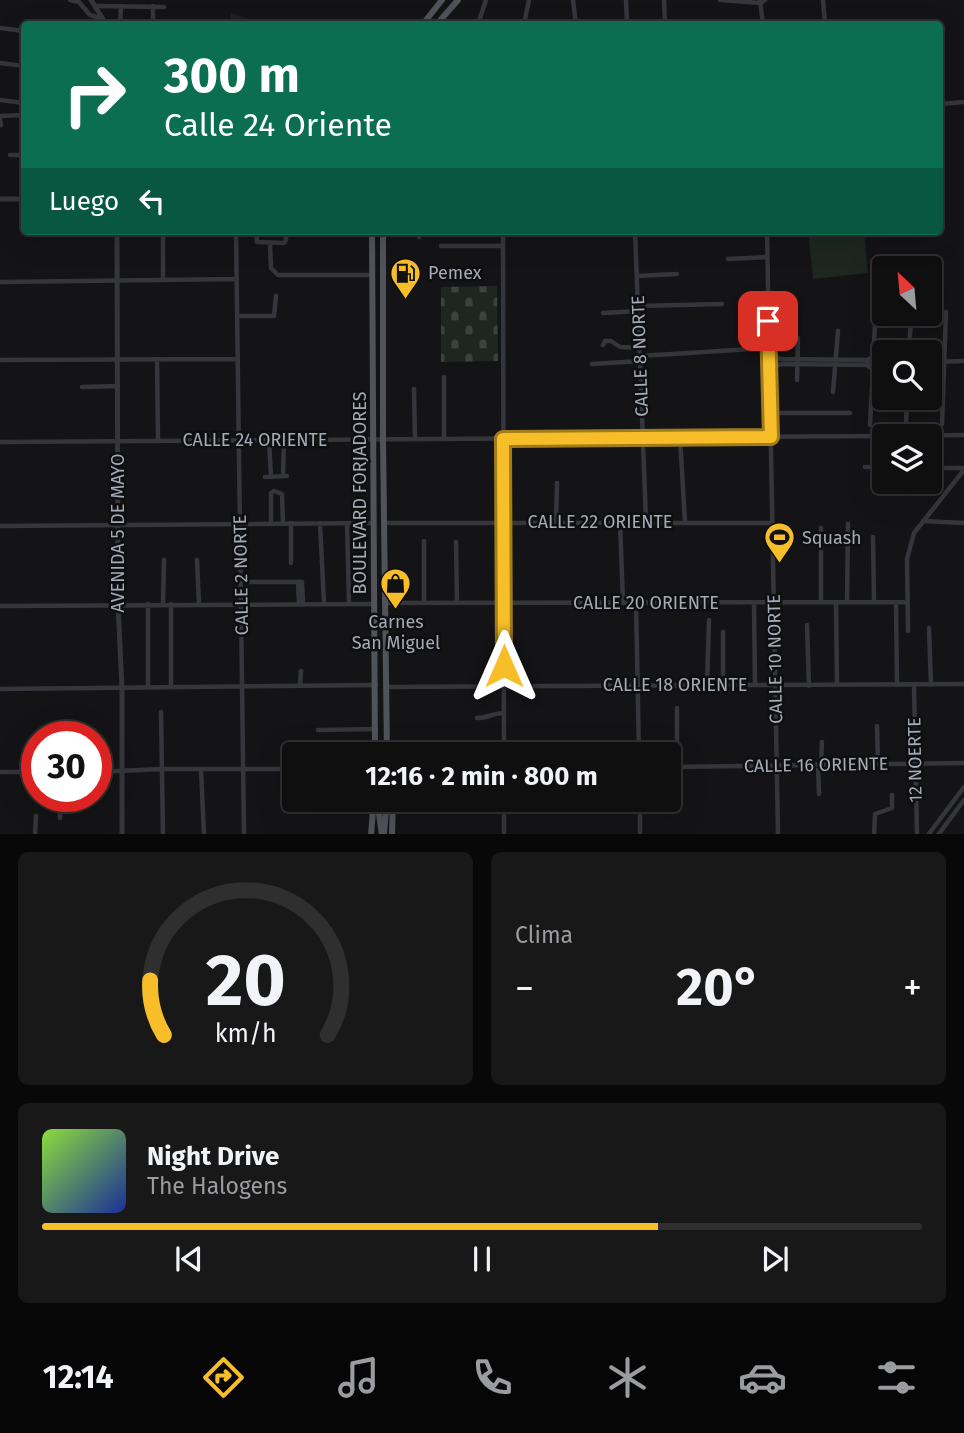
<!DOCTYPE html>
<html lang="es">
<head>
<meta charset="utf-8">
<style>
  :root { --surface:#0f0f10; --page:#181819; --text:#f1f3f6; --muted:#9b9c9f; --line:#2f2f30; --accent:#f8be2a }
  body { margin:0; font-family:"Fira Sans",sans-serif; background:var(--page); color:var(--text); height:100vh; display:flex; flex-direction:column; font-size:26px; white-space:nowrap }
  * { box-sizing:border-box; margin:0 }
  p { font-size:23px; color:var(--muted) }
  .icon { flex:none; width:38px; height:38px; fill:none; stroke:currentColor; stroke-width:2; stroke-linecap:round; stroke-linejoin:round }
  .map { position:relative; height:834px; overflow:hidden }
  .details { display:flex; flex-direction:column; gap:18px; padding:18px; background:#080809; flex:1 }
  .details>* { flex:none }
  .banner { position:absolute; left:21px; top:21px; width:922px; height:214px; border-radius:7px; box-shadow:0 7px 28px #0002,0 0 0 2px var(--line); background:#0b6e4f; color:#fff; overflow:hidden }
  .needle { width:46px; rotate:334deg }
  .controls { position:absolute; left:872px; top:256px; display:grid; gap:14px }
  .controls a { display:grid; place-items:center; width:70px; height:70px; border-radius:7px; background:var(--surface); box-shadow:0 7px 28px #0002,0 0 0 2px var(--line); font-size:35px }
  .speed { position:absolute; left:21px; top:721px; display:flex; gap:14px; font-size:35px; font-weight:700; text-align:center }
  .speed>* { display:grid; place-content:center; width:91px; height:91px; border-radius:50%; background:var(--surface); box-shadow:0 7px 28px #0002,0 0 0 2px var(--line); line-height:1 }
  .speed .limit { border:10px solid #d22; background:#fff; color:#111 }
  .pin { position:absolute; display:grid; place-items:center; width:60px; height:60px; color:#fff; margin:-30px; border-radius:14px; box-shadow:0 4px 10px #0006 }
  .me { position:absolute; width:77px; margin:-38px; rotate:0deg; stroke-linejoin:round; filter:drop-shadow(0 0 5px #0008) }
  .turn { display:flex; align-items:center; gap:24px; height:147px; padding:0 28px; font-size:32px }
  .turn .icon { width:91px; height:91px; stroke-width:2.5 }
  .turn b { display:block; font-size:49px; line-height:60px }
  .then { display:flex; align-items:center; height:66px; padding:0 28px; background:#0003; gap:14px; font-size:26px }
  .big { font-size:52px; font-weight:700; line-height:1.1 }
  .details .widget { flex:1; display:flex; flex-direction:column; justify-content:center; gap:10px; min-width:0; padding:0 24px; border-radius:10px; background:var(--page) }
  .details .dial { align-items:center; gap:0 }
  .dial svg { height:182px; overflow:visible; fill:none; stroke:var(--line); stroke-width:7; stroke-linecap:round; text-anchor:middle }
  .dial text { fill:var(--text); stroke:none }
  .song { display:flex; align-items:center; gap:21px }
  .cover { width:84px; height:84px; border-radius:10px; background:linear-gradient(135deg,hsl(90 70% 55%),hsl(230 70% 35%)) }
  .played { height:7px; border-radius:4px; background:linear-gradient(90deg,var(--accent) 70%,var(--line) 70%) }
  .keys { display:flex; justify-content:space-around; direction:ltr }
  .heat { display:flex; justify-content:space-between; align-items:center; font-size:38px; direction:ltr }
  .details .tiles { flex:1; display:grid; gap:18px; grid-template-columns:1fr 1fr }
  .widget:last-child { grid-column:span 2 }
  .trip { position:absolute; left:282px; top:742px; width:399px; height:70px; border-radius:7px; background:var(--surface); box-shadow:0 7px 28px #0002,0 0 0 2px var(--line); font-weight:700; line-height:70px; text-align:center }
  .tab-bar { display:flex; height:112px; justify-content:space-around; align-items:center; background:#060606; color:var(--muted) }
  .tab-bar .icon { width:49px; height:49px }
  .tab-bar .selected { color:var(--accent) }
  .tab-bar b { font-size:32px; color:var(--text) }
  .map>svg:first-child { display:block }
  .built { fill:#202023 }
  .cemetery { fill:url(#cemetery-stones) }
  .pitch { fill:#1e2620 }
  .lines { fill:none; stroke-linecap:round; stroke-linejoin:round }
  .minor { stroke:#35363b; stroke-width:4.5 }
  .tertiary { stroke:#35363b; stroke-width:5 }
  .primary { stroke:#51535a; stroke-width:6 }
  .route-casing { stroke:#a17c1b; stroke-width:18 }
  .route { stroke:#f8be2a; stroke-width:12 }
  .labels { text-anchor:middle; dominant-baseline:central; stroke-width:5; stroke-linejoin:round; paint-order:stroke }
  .poi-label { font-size:18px; fill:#a5aab7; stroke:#0f0f11; text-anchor:start }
  .street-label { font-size:18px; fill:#a5aab7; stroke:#0f0f11 }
</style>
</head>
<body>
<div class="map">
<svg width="964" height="835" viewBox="0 0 964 835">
  <defs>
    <pattern id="cemetery-stones" width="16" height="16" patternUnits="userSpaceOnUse" patternTransform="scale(1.75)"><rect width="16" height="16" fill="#1e2620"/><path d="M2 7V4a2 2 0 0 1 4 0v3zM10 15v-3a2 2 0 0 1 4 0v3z" fill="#3c433e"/></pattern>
  </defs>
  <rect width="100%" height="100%" fill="#141416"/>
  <!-- built -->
  <path class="built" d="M 231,13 L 263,24 L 230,24 Z"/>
  <!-- cemetery -->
  <path class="cemetery" d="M 497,286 L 498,361 L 441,362 L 441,287 Z"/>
  <!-- pitch -->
  <path class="pitch" d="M 808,231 L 864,231 L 868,273 L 813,279 Z"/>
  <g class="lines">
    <!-- minor -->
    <path class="minor" d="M 70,0 L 79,2 L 90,15 L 103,19
      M 573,0 L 576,24
      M 626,0 L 627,24
      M 664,0 L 665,24
      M 720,0 L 761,3 L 765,0
      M 823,0 L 825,24
      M 760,1 L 763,24
      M 96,6 L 164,7
      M 120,24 L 121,6
      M 153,24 L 153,6
      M 478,24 L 486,0
      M 524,24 L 529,0
      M 0,28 L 24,31
      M 0,63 L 24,66
      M 0,100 L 24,103
      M 940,104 L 964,102
      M 0,116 L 24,115
      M 0,119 L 1,125
      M 10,155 L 24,155
      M 163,231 L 163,280
      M 236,231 L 244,835
      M 256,231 L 257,242 L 284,243 L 286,240 L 286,231
      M 419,231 L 419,237
      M 503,231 L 504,754
      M 635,231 L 646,522
      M 767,231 L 778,835
      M 270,243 L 271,268 L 278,275 L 372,275
      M 441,246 L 503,246
      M 728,259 L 767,257
      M 637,276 L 677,274
      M 0,282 L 237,279
      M 638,306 L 722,304
      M 603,313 L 638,311
      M 238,316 L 274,316 L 276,296
      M 603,345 L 605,341 L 611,341 L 620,347 L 639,348
      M 909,352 L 911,318
      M 769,355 L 781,359 L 868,360
      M 640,356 L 768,348
      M 873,357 L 875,325
      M867.5 363a5.5 5.5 0 1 1 11 0a5.5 5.5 0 1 1-11 0Z
      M 157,359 L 158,440
      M 0,360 L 238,359
      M 929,362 L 964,361
      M 592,364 L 640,361
      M 769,369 L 781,364 L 868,365
      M 444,377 L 444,439
      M 797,380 L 798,338
      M 82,387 L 118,386
      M 414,389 L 415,439
      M 833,392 L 838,331
      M 770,413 L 850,413
      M 942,424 L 946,312
      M 870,425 L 873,368
      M 906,425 L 907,397
      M 900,436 L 964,435
      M 680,438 L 685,522
      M 269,440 L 271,476
      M 0,442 L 884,436
      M 865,467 L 884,467
      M 929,468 L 964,468
      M 283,476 L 284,440
      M 265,477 L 287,476
      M 923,521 L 964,523
      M 556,522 L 557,483
      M 620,522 L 623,603
      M 271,523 L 271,493 L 274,491 L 282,494 L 283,523
      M 320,523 L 324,603
      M 347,523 L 349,604
      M 385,523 L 773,523
      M 0,526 L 374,523
      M 821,528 L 821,602
      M 873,537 L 874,602
      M 424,541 L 424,603
      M 456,542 L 457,603
      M 197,560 L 199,604
      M 291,563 L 291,523
      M 248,582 L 302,582 L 303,603
      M 298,582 L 299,603
      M 836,602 L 837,685
      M 847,602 L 848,524
      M 896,602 L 897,685
      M 385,603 L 907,602
      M 636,603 L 639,754
      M 754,603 L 755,685
      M 163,604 L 164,560
      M 171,604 L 171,686
      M 0,606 L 374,604
      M 807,625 L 809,686
      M 929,628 L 931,685
      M 908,631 L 907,559 L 914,533 L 964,470
      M 723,632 L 723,685
      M 300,685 L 301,671
      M 707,685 L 709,620
      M 914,685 L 917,835
      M 148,687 L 148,604
      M 386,687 L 964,684
      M 0,689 L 376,685
      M 161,712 L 163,835
      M 477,718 C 487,718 494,713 504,713
      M 877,726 L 878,764
      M 318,730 L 376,729
      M 818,764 L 819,794
      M 821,764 L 822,742
      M 668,767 L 964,763
      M 677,767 L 677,708
      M 201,769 L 204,835
      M 0,772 L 37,772
      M 96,772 L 161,769 L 294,769
      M 60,796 L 60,818
      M 504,800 L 504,835
      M 640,800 L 640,835
      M 35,835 L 36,816
      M 874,835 L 875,814 L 892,808 L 892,795
      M 928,835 L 964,787
      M 938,835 L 964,800"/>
    <!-- tertiary -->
    <path class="tertiary" d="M 91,0 L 106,24
      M 0,199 L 24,199
      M 117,231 L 118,604 L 122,689 L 122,835"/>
    <!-- primary -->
    <path class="primary" d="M 423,24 L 442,0
      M 437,24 L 458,0
      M 372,231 L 375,754
      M 383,231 L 383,440 L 387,754
      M 377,800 L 382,835
      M 384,833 L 387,800
      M 371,835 L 373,810 L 377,803
      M 392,835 L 393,800"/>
  </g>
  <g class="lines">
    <defs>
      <path id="route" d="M 504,666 L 503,439 L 771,437 L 768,321"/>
    </defs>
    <!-- route casing -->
    <use href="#route" class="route-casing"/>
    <!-- route -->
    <use href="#route" class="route"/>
  </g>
  <!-- icons -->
  <defs>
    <symbol id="fuel-pin" viewBox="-11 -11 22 30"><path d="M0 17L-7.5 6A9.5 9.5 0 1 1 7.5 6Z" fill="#f8be2a" stroke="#0f0f11"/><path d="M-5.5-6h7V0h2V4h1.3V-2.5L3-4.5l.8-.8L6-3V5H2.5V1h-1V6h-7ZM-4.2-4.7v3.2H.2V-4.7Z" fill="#111"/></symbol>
    <symbol id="stadium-pin" viewBox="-11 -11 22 30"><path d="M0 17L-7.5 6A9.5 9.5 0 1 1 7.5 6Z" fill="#f8be2a" stroke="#0f0f11"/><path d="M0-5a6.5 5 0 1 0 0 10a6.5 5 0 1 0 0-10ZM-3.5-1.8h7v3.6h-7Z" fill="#111"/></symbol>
    <symbol id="shop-pin" viewBox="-11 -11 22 30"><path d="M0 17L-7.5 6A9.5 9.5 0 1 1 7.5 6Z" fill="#f8be2a" stroke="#0f0f11"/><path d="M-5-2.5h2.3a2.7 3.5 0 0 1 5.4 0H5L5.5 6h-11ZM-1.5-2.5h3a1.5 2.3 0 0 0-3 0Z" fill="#111"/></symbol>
  </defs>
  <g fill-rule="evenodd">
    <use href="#fuel-pin" x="388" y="256" width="35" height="47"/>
    <use href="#stadium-pin" x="762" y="520" width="35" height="47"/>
    <use href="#shop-pin" x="378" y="566" width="35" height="47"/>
  </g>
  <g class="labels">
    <!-- poi labels -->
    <g class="poi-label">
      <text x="428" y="273">Pemex</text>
      <text x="802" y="538">Squash</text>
      <text x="396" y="622" text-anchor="middle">Carnes<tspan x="396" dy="21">San Miguel</tspan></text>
    </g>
    <!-- street labels -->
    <g class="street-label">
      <text transform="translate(640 356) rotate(-92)">CALLE 8 NORTE</text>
      <text x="255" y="440">CALLE 24 ORIENTE</text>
      <text transform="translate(360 493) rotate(-90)">BOULEVARD FORJADORES</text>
      <text x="600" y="522">CALLE 22 ORIENTE</text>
      <text transform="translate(118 533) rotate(-90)">AVENIDA 5 DE MAYO</text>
      <text transform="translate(241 575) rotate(-91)">CALLE 2 NORTE</text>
      <text x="646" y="603">CALLE 20 ORIENTE</text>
      <text transform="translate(775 659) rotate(-91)">CALLE 10 NORTE</text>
      <text x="675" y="685">CALLE 18 ORIENTE</text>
      <text transform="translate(915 760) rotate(-91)">12 NOERTE</text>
      <text transform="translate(816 765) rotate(-1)">CALLE 16 ORIENTE</text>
    </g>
  </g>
</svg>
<div class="controls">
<a><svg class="needle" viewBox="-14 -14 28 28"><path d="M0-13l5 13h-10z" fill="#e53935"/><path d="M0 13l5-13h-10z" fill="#9b9c9f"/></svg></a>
<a><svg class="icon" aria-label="search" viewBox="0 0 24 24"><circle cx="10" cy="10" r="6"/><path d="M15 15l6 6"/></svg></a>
<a><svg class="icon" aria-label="layers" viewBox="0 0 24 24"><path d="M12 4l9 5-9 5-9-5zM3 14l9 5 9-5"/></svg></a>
</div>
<div class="speed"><div class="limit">30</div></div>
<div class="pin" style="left:768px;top:321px;background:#d93025"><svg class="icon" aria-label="arrive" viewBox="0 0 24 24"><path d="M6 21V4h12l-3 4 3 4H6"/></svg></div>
<svg class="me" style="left:504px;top:666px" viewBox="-20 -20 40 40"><path d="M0-17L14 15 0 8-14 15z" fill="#f8be2a" stroke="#fff" stroke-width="4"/></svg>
<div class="trip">12:16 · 2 min · 800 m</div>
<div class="banner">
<div class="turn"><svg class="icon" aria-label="right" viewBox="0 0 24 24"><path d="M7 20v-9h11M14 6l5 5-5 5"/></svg><div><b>300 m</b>Calle 24 Oriente</div></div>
<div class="then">Luego<svg class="icon" aria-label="left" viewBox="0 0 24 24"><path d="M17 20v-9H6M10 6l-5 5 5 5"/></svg></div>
</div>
</div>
<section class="details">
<div class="tiles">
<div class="widget dial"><svg viewBox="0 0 100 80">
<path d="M14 69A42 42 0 1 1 86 69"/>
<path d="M14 69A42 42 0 0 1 8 45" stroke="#f8be2a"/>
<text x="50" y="56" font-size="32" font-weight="700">20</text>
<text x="50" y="72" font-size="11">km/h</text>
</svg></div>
<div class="widget"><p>Clima</p>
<div class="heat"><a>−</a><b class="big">20°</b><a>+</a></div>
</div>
<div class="widget">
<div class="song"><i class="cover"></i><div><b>Night Drive</b><p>The Halogens</p></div></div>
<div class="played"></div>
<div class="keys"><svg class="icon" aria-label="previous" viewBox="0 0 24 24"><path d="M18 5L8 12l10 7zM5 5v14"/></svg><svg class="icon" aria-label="pause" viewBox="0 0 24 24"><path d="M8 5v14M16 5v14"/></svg><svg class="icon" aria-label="next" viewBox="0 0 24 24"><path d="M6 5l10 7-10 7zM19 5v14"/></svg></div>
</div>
</div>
</section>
<nav class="tab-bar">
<b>12:14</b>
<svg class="icon selected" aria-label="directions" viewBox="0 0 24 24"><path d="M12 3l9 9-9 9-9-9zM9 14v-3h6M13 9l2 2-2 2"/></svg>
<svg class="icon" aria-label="music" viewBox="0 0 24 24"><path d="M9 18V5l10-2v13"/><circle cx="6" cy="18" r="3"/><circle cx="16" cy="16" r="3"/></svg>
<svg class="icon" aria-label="phone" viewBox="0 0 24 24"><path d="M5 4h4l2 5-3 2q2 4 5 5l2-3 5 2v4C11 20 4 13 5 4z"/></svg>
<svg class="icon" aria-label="climate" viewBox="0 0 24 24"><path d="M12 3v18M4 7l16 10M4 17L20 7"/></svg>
<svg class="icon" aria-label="car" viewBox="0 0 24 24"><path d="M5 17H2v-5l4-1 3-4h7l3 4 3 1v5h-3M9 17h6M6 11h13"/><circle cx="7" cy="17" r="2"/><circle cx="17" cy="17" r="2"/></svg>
<svg class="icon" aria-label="filters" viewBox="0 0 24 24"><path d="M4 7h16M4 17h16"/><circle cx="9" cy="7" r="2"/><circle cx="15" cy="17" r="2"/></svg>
</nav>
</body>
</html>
